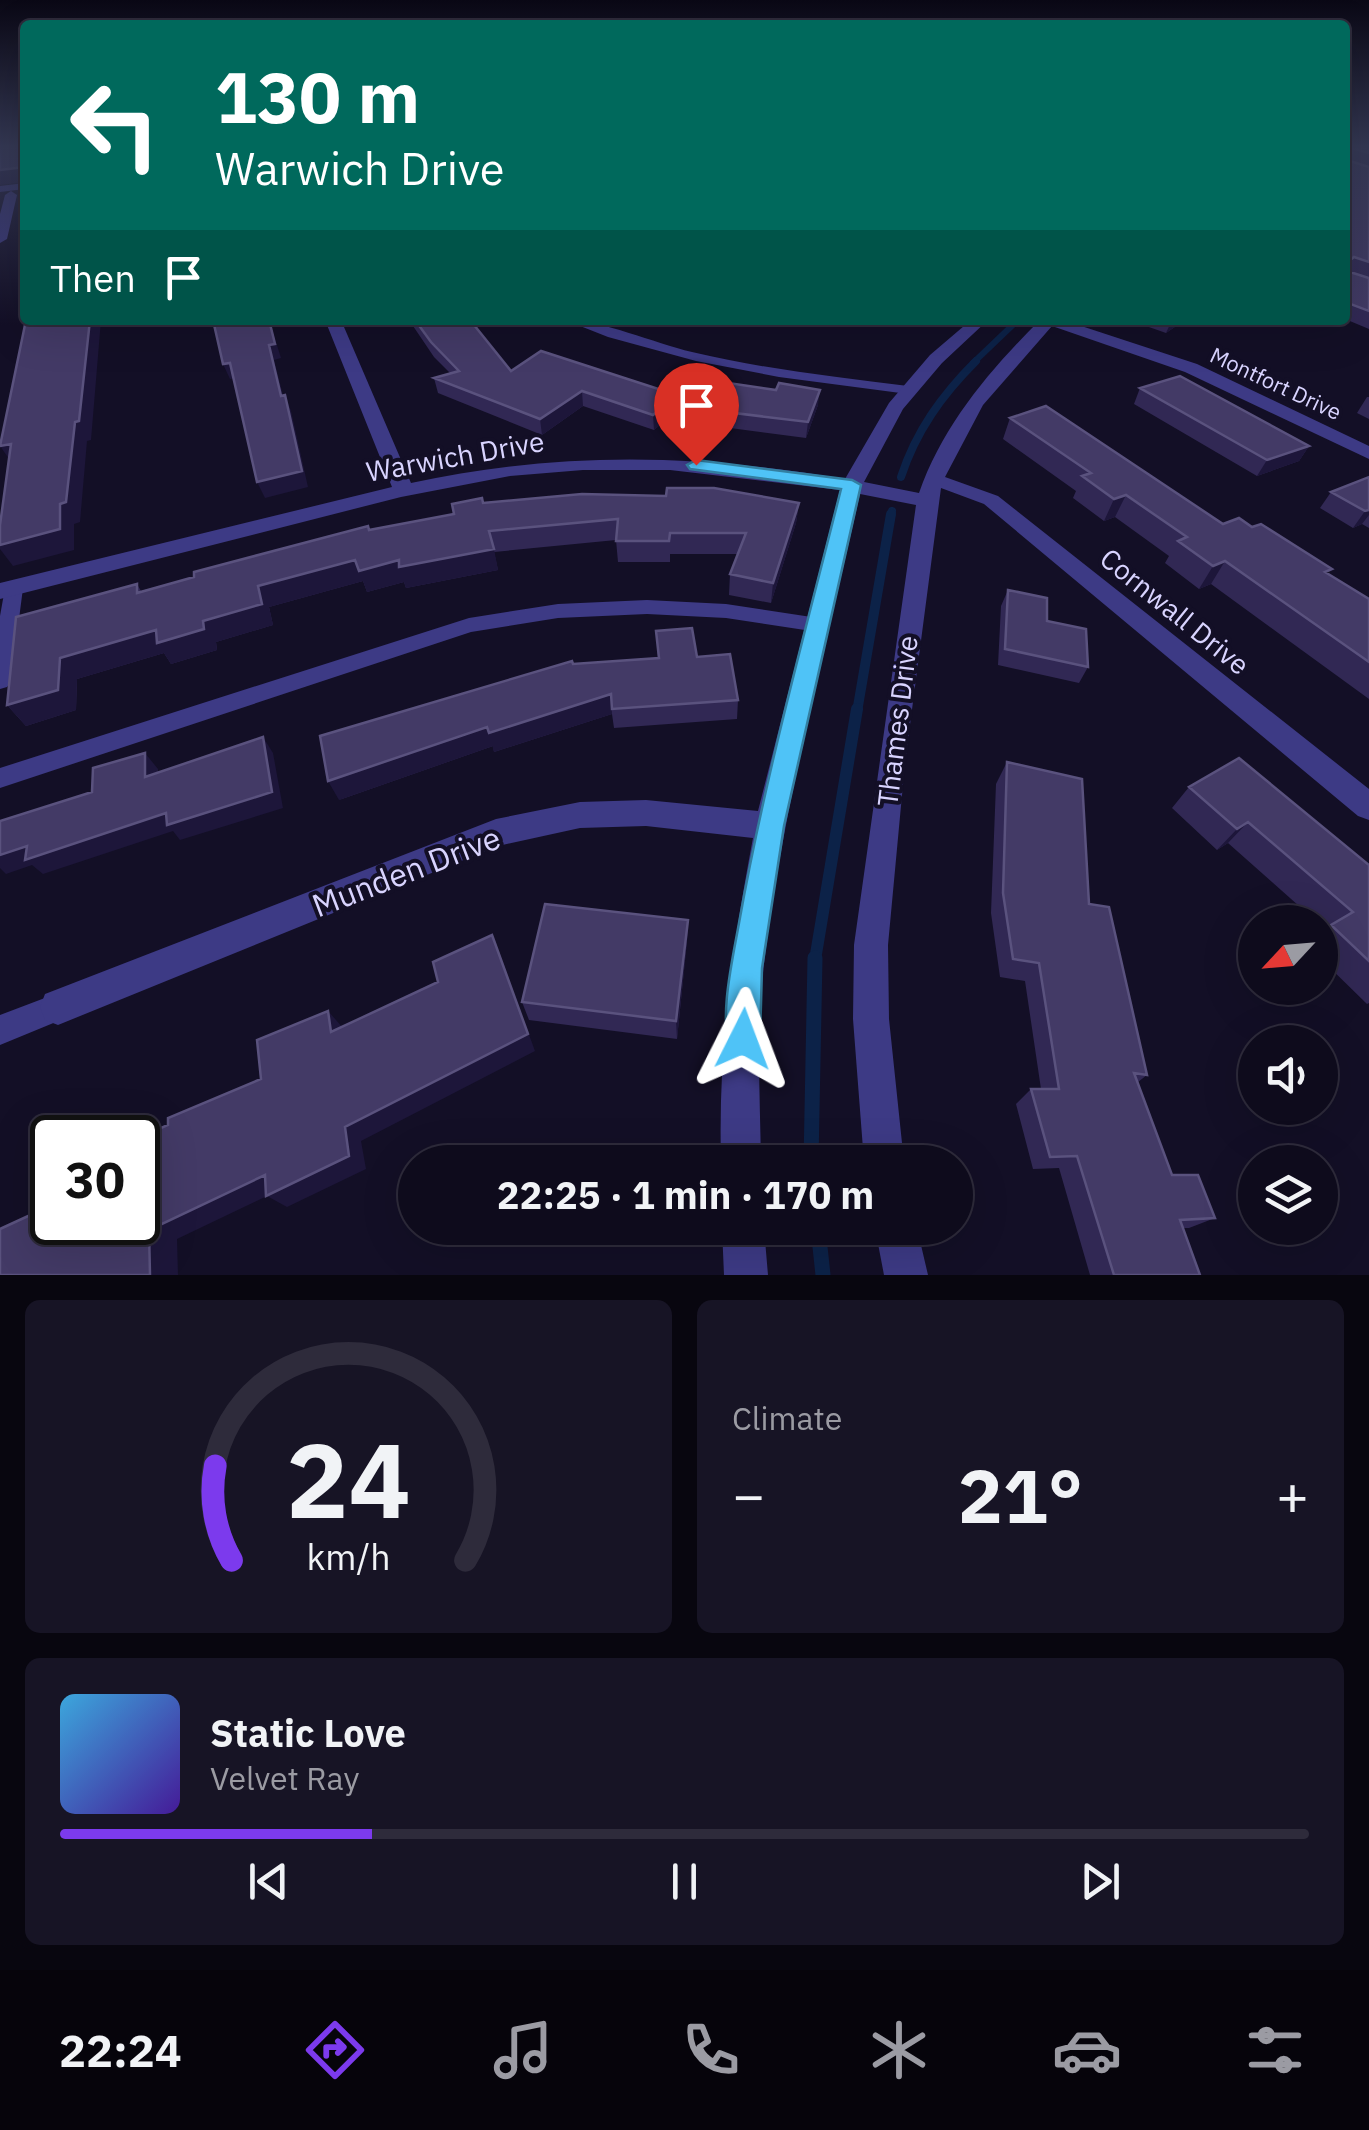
<!DOCTYPE html>
<html lang="en">
<head>
<meta charset="utf-8">
<style>
  :root { --surface:#0e0b1c; --page:#171425; --text:#f1f3f6; --muted:#9b9ba3; --line:#2e2b3b; --accent:#7c3aed }
  body { margin:0; font-family:"IBM Plex Sans",sans-serif; background:var(--page); color:var(--text); height:100vh; display:flex; flex-direction:column; font-size:38px; white-space:nowrap }
  * { box-sizing:border-box; margin:0 }
  p { font-size:32px; color:var(--muted) }
  .icon { flex:none; width:55px; height:55px; fill:none; stroke:currentColor; stroke-width:2; stroke-linecap:round; stroke-linejoin:round }
  .map { position:relative; height:1275px; overflow:hidden }
  .panel { display:flex; flex-direction:column; gap:25px; padding:25px; background:#08060f; flex:1 }
  .panel>* { flex:none }
  .guide { position:absolute; left:20px; top:20px; width:1330px; height:305px; border-radius:10px; box-shadow:0 10px 40px #0002,0 0 0 2px var(--line); background:#00695c; color:#fff; overflow:hidden }
  .needle { width:65px; rotate:244deg }
  .tools { position:absolute; left:1238px; top:905px; display:grid; gap:20px }
  .tools a { display:grid; place-items:center; width:100px; height:100px; border-radius:50%; background:var(--surface); box-shadow:0 10px 40px #0002,0 0 0 2px var(--line); font-size:50px }
  .speed { position:absolute; left:30px; top:1115px; display:flex; gap:20px; font-size:50px; font-weight:700; text-align:center }
  .speed>* { display:grid; place-content:center; width:130px; height:130px; border-radius:50%; background:var(--surface); box-shadow:0 10px 40px #0002,0 0 0 2px var(--line); line-height:1 }
  .speed .limit { border:5px solid #111; border-radius:15px; background:#fff; color:#111 }
  .pin { position:absolute; display:grid; place-items:center; width:85px; height:85px; color:#fff; margin:-102px -42px; border-radius:50% 50% 50% 0; rotate:-45deg; box-shadow:0 0 10px #0007 }
  .pin .icon { rotate:45deg }
  .me { position:absolute; width:110px; margin:-55px; rotate:3deg; stroke-linejoin:round; filter:drop-shadow(0 0 8px #0008) }
  .turn { display:flex; align-items:center; gap:35px; height:210px; padding:0 30px; font-size:45px }
  .turn .icon { width:130px; height:130px; stroke-width:2.5 }
  .turn b { display:block; font-size:70px; line-height:85px }
  .then { display:flex; align-items:center; height:95px; padding:0 30px; background:#0003; gap:20px; font-size:38px }
  .big { font-size:75px; font-weight:700; line-height:1.1 }
  .panel .card { flex:1; display:flex; flex-direction:column; justify-content:center; gap:15px; min-width:0; padding:0 35px; border-radius:15px; background:var(--page) }
  .panel .dial { align-items:center; gap:0 }
  .dial svg { height:260px; overflow:visible; fill:none; stroke:var(--line); stroke-width:7; stroke-linecap:round; text-anchor:middle }
  .dial text { fill:var(--text); stroke:none }
  .song { display:flex; align-items:center; gap:30px }
  .cover { width:120px; height:120px; border-radius:15px; background:linear-gradient(135deg,hsl(200 70% 55%),hsl(260 70% 35%)) }
  .played { height:10px; border-radius:5px; background:linear-gradient(90deg,var(--accent) 25%,var(--line) 25%) }
  .keys { display:flex; justify-content:space-around; direction:ltr }
  .heat { display:flex; justify-content:space-between; align-items:center; font-size:55px; direction:ltr }
  .panel .tiles { flex:1; display:grid; gap:25px; grid-template-columns:1fr 1fr }
  .card:last-child { grid-column:span 2 }
  .trip { position:absolute; left:398px; top:1145px; width:575px; height:100px; border-radius:50px; background:var(--surface); box-shadow:0 10px 40px #0002,0 0 0 2px var(--line); font-weight:700; line-height:100px; text-align:center }
  .tabs { display:flex; height:160px; justify-content:space-around; align-items:center; background:#06040b; color:var(--muted) }
  .tabs .icon { width:70px; height:70px }
  .tabs .current { color:var(--accent) }
  .tabs b { font-size:45px; color:var(--text) }
  .map>svg:first-child { display:block }
  .lines { fill:none; stroke-linecap:round; stroke-linejoin:round }
  .stream-far4 { stroke:#0c2248; stroke-width:6 }
  .stream-far3 { stroke:#0c2248; stroke-width:8 }
  .stream-far2 { stroke:#0c2248; stroke-width:10 }
  .stream-far1 { stroke:#0c2248; stroke-width:12 }
  .stream { stroke:#0c2248; stroke-width:15 }
  .service { fill:#3d3a85; fill-rule:evenodd }
  .minor { fill:#3d3a85; fill-rule:evenodd }
  .wall { fill:#312854 }
  .shaded-wall { fill:#1d163a }
  .building { fill:#433a66; stroke:#5a527e; stroke-width:2.5 }
  .route { fill:#4fc3f7; stroke:#337fa1; stroke-width:2.5 }
  .labels { text-anchor:middle; dominant-baseline:central; stroke-width:8; stroke-linejoin:round; paint-order:stroke }
  .far-street-label { font-size:22px; fill:#d9d4ff; stroke:#130f26 }
  .street-label { font-size:28px; fill:#d9d4ff; stroke:#130f26 }
  .near-street-label { font-size:32px; fill:#d9d4ff; stroke:#130f26 }
</style>
</head>
<body>
<div class="map">
<svg width="1369" height="1275" viewBox="0 0 1369 1275">
  <rect width="100%" height="100%" fill="#130f26"/>
  <g class="lines">
    <!-- stream-far4 -->
    <path class="stream-far4" d="M 973,363 L 1018,320"/>
    <!-- stream-far3 -->
    <path class="stream-far3" d="M 901,477 C 916,431 942,395 976,361
      M 891,517 L 892,511"/>
    <!-- stream-far2 -->
    <path class="stream-far2" d="M 857,712 L 891,514"/>
    <!-- stream-far1 -->
    <path class="stream-far1" d="M 815,960 L 857,709"/>
    <!-- stream -->
    <path class="stream" d="M 811,1162 L 815,958
      M 818,1228 L 823,1275"/>
    <!-- service -->
    <path class="service" d="M 25,183 L 25,189 L 0,192 L 0,186 Z
      M 565,320 C 602,320 654,343 692,352 C 763,369 836,377 908,386 L 915,390 L 908,394 L 779,377 L 696,361 L 608,337 Z
      M 14,582 L 23,588 L 11,681 L 7,687 L 0,689 L 0,616 L 5,588 Z
      M 647,600 L 726,604 L 818,618 L 828,625 L 818,632 L 726,618 L 647,614 L 558,618 L 471,632 L 0,788 L 0,768 L 469,618 L 558,604 Z
      M 58,993 L 68,997 L 72,1007 L 68,1017 L 0,1045 L 0,1015 Z"/>
    <!-- minor -->
    <path class="minor" d="M 11,191 L 17,195 L 7,239 L 0,243 L 0,214 L 5,195 Z
      M 325,320 L 341,320 L 411,483 C 557,451 699,454 845,479 L 889,403 L 930,355 L 971,320 L 988,320 L 942,363 L 903,409 L 864,482 L 919,493 C 943,425 989,371 1040,320 L 1063,320 L 1197,364 L 1369,446 L 1369,459 L 1185,372 L 1052,326 L 983,405 L 945,477 L 998,496 L 1369,789 L 1369,820 L 1358,816 L 984,504 L 941,488 L 905,763 L 888,945 L 889,1019 L 904,1162 L 864,1162 L 853,1019 L 854,945 L 916,505 L 860,494 C 825,650 783,806 764,964 C 756,1029 760,1097 761,1162 L 721,1162 C 718,1049 732,949 753,838 L 646,826 L 580,828 L 498,846 L 58,1025 L 45,1020 L 40,1007 L 45,994 L 496,819 L 580,802 L 646,800 L 758,811 L 840,490 L 670,470 L 583,470 L 510,476 L 401,497 L 0,599 L 0,583 L 392,487 Z
      M 722,1228 L 764,1228 L 768,1275 L 724,1275 Z
      M 875,1228 L 917,1228 L 928,1275 L 884,1275 Z"/>
  </g>
  <!-- wall -->
  <path class="wall" d="M 1345,147 L 1369,147 L 1369,329 L 1345,319 Z
    M 409,320 L 470,320 L 511,371 L 677,395 L 677,410 L 654,430 L 583,406 L 542,435 L 438,393 L 434,378 L 450,373 L 434,357 Z
    M 1129,320 L 1185,320 L 1166,333 Z
    M 1140,388 L 1309,446 L 1299,461 L 1257,476 L 1134,404 Z
    M 1367,397 L 1369,397 L 1369,419 L 1357,413 Z
    M 818,405 L 806,438 L 685,422 L 685,407 Z
    M 1010,418 L 1223,524 L 1328,574 L 1369,599 L 1369,699 L 1211,584 L 1199,589 L 1165,563 L 1169,556 L 1115,517 L 1104,521 L 1073,498 L 1076,491 L 1003,439 Z
    M 1369,477 L 1369,528 L 1362,524 L 1353,528 L 1320,508 L 1331,492 Z
    M 483,503 L 799,503 L 796,523 L 771,603 L 729,595 L 730,574 L 738,554 L 670,554 L 670,562 L 618,562 L 616,540 L 494,552 L 498,570 L 406,588 L 404,582 L 367,592 L 363,581 L 269,607 L 273,625 L 216,642 L 217,650 L 171,664 L 164,653 L 77,679 L 76,710 L 26,726 L 7,705 L 137,584 L 141,591 L 369,530 L 454,514 Z
    M 1008,590 L 1047,621 L 1088,667 L 1079,683 L 998,665 L 1001,606 Z
    M 656,631 L 697,657 L 738,700 L 737,719 L 614,728 L 612,714 L 494,752 L 493,746 L 339,800 L 573,664 L 658,658 Z
    M 1007,762 L 1089,904 L 1147,1075 L 1138,1082 L 1172,1175 L 1215,1218 L 1189,1228 L 1183,1228 L 1200,1275 L 1090,1275 L 1059,1168 L 1033,1169 L 1016,1104 L 1031,1089 L 1041,1089 L 1025,981 L 1000,977 L 991,913 L 996,784 Z
    M 1189,787 L 1369,865 L 1369,1003 L 1367,1004 L 1320,958 L 1320,933 L 1325,930 L 1320,925 L 1320,922 L 1317,922 L 1228,843 L 1217,850 L 1172,808 Z
    M 688,920 L 687,941 L 677,1039 L 529,1020 L 522,1002 Z"/>
  <!-- shaded-wall -->
  <path class="shaded-wall" d="M 25,167 L 25,182 L 0,185 L 0,170 Z
    M 90,320 L 101,320 L 91,440 L 87,441 L 80,522 L 74,524 L 74,550 L 13,566 L 0,549 L 0,545 L 60,504 L 75,422 Z
    M 269,320 L 281,358 L 274,360 L 287,411 L 281,396 L 269,345 Z
    M 1172,320 L 1185,320 L 1166,333 Z
    M 230,363 L 236,378 L 230,379 L 223,364 Z
    M 820,390 L 818,405 L 806,438 L 808,422 Z
    M 582,391 L 583,406 L 542,435 L 540,419 Z
    M 285,395 L 291,411 L 308,487 L 265,498 L 257,482 Z
    M 677,395 L 677,410 L 654,430 L 653,415 Z
    M 11,444 L 14,466 L 0,446 Z
    M 1309,446 L 1299,461 L 1257,476 L 1267,460 Z
    M 1126,495 L 1115,517 L 1104,521 L 1114,499 Z
    M 799,503 L 796,523 L 771,603 L 773,583 Z
    M 1369,510 L 1369,515 L 1362,524 L 1353,528 L 1365,511 Z
    M 494,549 L 498,570 L 406,588 L 404,582 L 367,592 L 363,581 L 269,607 L 273,625 L 216,642 L 217,650 L 171,664 L 164,653 L 77,679 L 76,710 L 26,726 L 7,705 L 60,658 L 156,630 L 203,621 L 258,586 L 355,560 L 399,560 Z
    M 1225,561 L 1211,584 L 1199,589 L 1213,566 Z
    M 611,694 L 612,714 L 494,752 L 489,733 Z
    M 487,727 L 493,746 L 339,800 L 328,781 Z
    M 263,737 L 273,753 L 283,808 L 180,840 L 173,831 L 43,874 L 32,865 L 6,874 L 0,868 L 0,855 Z
    M 145,753 L 158,769 L 158,793 L 145,777 Z
    M 1248,822 L 1228,843 L 1217,850 L 1237,829 Z
    M 688,920 L 687,941 L 677,1039 L 676,1021 Z
    M 500,955 L 535,1051 L 361,1141 L 366,1169 L 287,1207 L 267,1196 L 177,1239 L 178,1275 L 150,1275 L 149,1230 L 345,1127 Z
    M 328,1011 L 344,1029 L 331,1032 Z"/>
  <!-- building -->
  <path class="building" d="M 0,147 L 25,147 L 25,167 L 0,170 Z
    M 1345,147 L 1369,147 L 1369,153 L 1352,148 L 1347,152 L 1350,161 L 1369,167 L 1369,262 L 1354,257 L 1349,261 L 1350,272 L 1369,278 L 1369,311 L 1345,302 Z
    M 26,320 L 90,320 L 79,421 L 75,422 L 66,502 L 60,504 L 60,529 L 0,545 L 0,525 L 11,444 L 0,446 Z
    M 213,320 L 269,320 L 275,344 L 269,345 L 281,396 L 285,395 L 302,471 L 257,482 L 230,363 L 223,364 Z
    M 415,320 L 470,320 L 511,371 L 541,351 L 677,395 L 653,415 L 582,391 L 540,419 L 434,378 L 459,371 L 431,342 Z
    M 1180,376 L 1309,446 L 1267,460 L 1140,388 Z
    M 701,379 L 776,390 L 779,383 L 820,390 L 808,422 L 685,407 Z
    M 1046,406 L 1223,524 L 1239,518 L 1252,527 L 1261,524 L 1332,569 L 1325,572 L 1369,599 L 1369,662 L 1225,561 L 1213,566 L 1178,541 L 1187,537 L 1126,495 L 1114,499 L 1082,476 L 1091,473 L 1010,418 Z
    M 1369,477 L 1369,510 L 1365,511 L 1331,492 Z
    M 667,488 L 714,488 L 799,503 L 773,583 L 730,574 L 746,533 L 670,533 L 669,541 L 616,541 L 618,519 L 489,531 L 494,549 L 399,567 L 399,560 L 359,571 L 355,560 L 258,586 L 262,604 L 203,621 L 204,629 L 157,643 L 156,630 L 60,658 L 58,690 L 7,705 L 16,617 L 137,584 L 137,593 L 194,577 L 194,572 L 368,526 L 369,530 L 454,514 L 452,504 L 482,498 L 483,503 L 582,494 L 666,496 Z
    M 1008,590 L 1047,598 L 1047,621 L 1086,629 L 1088,667 L 1005,649 Z
    M 692,628 L 697,657 L 730,654 L 738,700 L 612,709 L 611,694 L 489,733 L 487,727 L 328,781 L 320,736 L 572,661 L 573,664 L 659,658 L 656,631 Z
    M 263,737 L 272,792 L 167,825 L 166,813 L 25,860 L 27,846 L 0,855 L 0,821 L 92,792 L 93,768 L 145,753 L 145,777 Z
    M 1239,758 L 1369,865 L 1369,961 L 1331,925 L 1353,912 L 1248,822 L 1237,829 L 1189,787 Z
    M 1007,762 L 1082,779 L 1089,904 L 1109,907 L 1147,1075 L 1134,1073 L 1172,1175 L 1198,1175 L 1215,1218 L 1180,1220 L 1200,1275 L 1114,1275 L 1077,1156 L 1050,1157 L 1031,1089 L 1059,1089 L 1039,963 L 1013,959 L 1003,893 Z
    M 545,904 L 688,920 L 676,1021 L 522,1002 Z
    M 492,935 L 528,1034 L 345,1127 L 349,1156 L 266,1196 L 265,1175 L 149,1230 L 150,1275 L 0,1275 L 0,1229 L 52,1205 L 52,1222 L 138,1222 L 138,1138 L 168,1125 L 168,1118 L 261,1079 L 257,1040 L 328,1011 L 331,1032 L 438,982 L 433,962 Z"/>
  <!-- sky -->
  <linearGradient id="sky" x2="0" y2="1"><stop stop-color="#0a0815"/><stop offset="0.45" stop-color="#333752"/><stop offset="1" stop-color="#333752" stop-opacity="0"/></linearGradient>
  <rect width="1369" height="325" fill="url(#sky)"/>
  <!-- route -->
  <path class="route" d="M 696,460 L 852,480 L 861,485 L 784,826 L 762,968 L 760,1039 L 755,1051 L 743,1056 L 731,1051 C 718,1020 733,957 739,923 C 765,776 805,633 841,489 L 690,469 L 687,465 Z"/>
  <g class="labels">
    <!-- far-street labels -->
    <g class="far-street-label">
      <text transform="translate(1276 383) rotate(25)">Montfort Drive</text>
    </g>
    <!-- street labels -->
    <g class="street-label">
      <text transform="translate(455 456) rotate(-10)">Warwich Drive</text>
      <text transform="translate(1175 611) rotate(39)">Cornwall Drive</text>
      <text transform="translate(897 721) rotate(-83)">Thames Drive</text>
    </g>
    <!-- near-street labels -->
    <g class="near-street-label">
      <text transform="translate(406 871) rotate(-21)">Munden Drive</text>
    </g>
  </g>
</svg>
<div class="tools">
<a><svg class="needle" viewBox="-14 -14 28 28"><path d="M0-13l5 13h-10z" fill="#e53935"/><path d="M0 13l5-13h-10z" fill="#9b9ba3"/></svg></a>
<a><svg class="icon" aria-label="sound" viewBox="0 0 24 24"><path d="M4 9h4l5-4v14l-5-4H4zM17 9q2 3 0 6"/></svg></a>
<a><svg class="icon" aria-label="layers" viewBox="0 0 24 24"><path d="M12 4l9 5-9 5-9-5zM3 14l9 5 9-5"/></svg></a>
</div>
<div class="speed"><div class="limit">30</div></div>
<div class="pin" style="left:696px;top:465px;background:#d93025"><svg class="icon" aria-label="arrive" viewBox="0 0 24 24"><path d="M6 21V4h12l-3 4 3 4H6"/></svg></div>
<svg class="me" style="left:743px;top:1039px" viewBox="-20 -20 40 40"><path d="M0-17L14 15 0 8-14 15z" fill="#4fc3f7" stroke="#fff" stroke-width="4"/></svg>
<div class="trip">22:25 · 1 min · 170 m</div>
<div class="guide">
<div class="turn"><svg class="icon" aria-label="left" viewBox="0 0 24 24"><path d="M17 20v-9H6M10 6l-5 5 5 5"/></svg><div><b>130 m</b>Warwich Drive</div></div>
<div class="then">Then<svg class="icon" aria-label="arrive" viewBox="0 0 24 24"><path d="M6 21V4h12l-3 4 3 4H6"/></svg></div>
</div>
</div>
<section class="panel">
<div class="tiles">
<div class="card dial"><svg viewBox="0 0 100 80">
<path d="M14 69A42 42 0 1 1 86 69"/>
<path d="M14 69A42 42 0 0 1 9 40" stroke="#7c3aed"/>
<text x="50" y="56" font-size="32" font-weight="700">24</text>
<text x="50" y="72" font-size="11">km/h</text>
</svg></div>
<div class="card"><p>Climate</p>
<div class="heat"><a>−</a><b class="big">21°</b><a>+</a></div>
</div>
<div class="card">
<div class="song"><i class="cover"></i><div><b>Static Love</b><p>Velvet Ray</p></div></div>
<div class="played"></div>
<div class="keys"><svg class="icon" aria-label="previous" viewBox="0 0 24 24"><path d="M18 5L8 12l10 7zM5 5v14"/></svg><svg class="icon" aria-label="pause" viewBox="0 0 24 24"><path d="M8 5v14M16 5v14"/></svg><svg class="icon" aria-label="next" viewBox="0 0 24 24"><path d="M6 5l10 7-10 7zM19 5v14"/></svg></div>
</div>
</div>
</section>
<nav class="tabs">
<b>22:24</b>
<svg class="icon current" aria-label="directions" viewBox="0 0 24 24"><path d="M12 3l9 9-9 9-9-9zM9 14v-3h6M13 9l2 2-2 2"/></svg>
<svg class="icon" aria-label="music" viewBox="0 0 24 24"><path d="M9 18V5l10-2v13"/><circle cx="6" cy="18" r="3"/><circle cx="16" cy="16" r="3"/></svg>
<svg class="icon" aria-label="phone" viewBox="0 0 24 24"><path d="M5 4h4l2 5-3 2q2 4 5 5l2-3 5 2v4C11 20 4 13 5 4z"/></svg>
<svg class="icon" aria-label="climate" viewBox="0 0 24 24"><path d="M12 3v18M4 7l16 10M4 17L20 7"/></svg>
<svg class="icon" aria-label="car" viewBox="0 0 24 24"><path d="M5 17H2v-5l4-1 3-4h7l3 4 3 1v5h-3M9 17h6M6 11h13"/><circle cx="7" cy="17" r="2"/><circle cx="17" cy="17" r="2"/></svg>
<svg class="icon" aria-label="filters" viewBox="0 0 24 24"><path d="M4 7h16M4 17h16"/><circle cx="9" cy="7" r="2"/><circle cx="15" cy="17" r="2"/></svg>
</nav>
</body>
</html>
